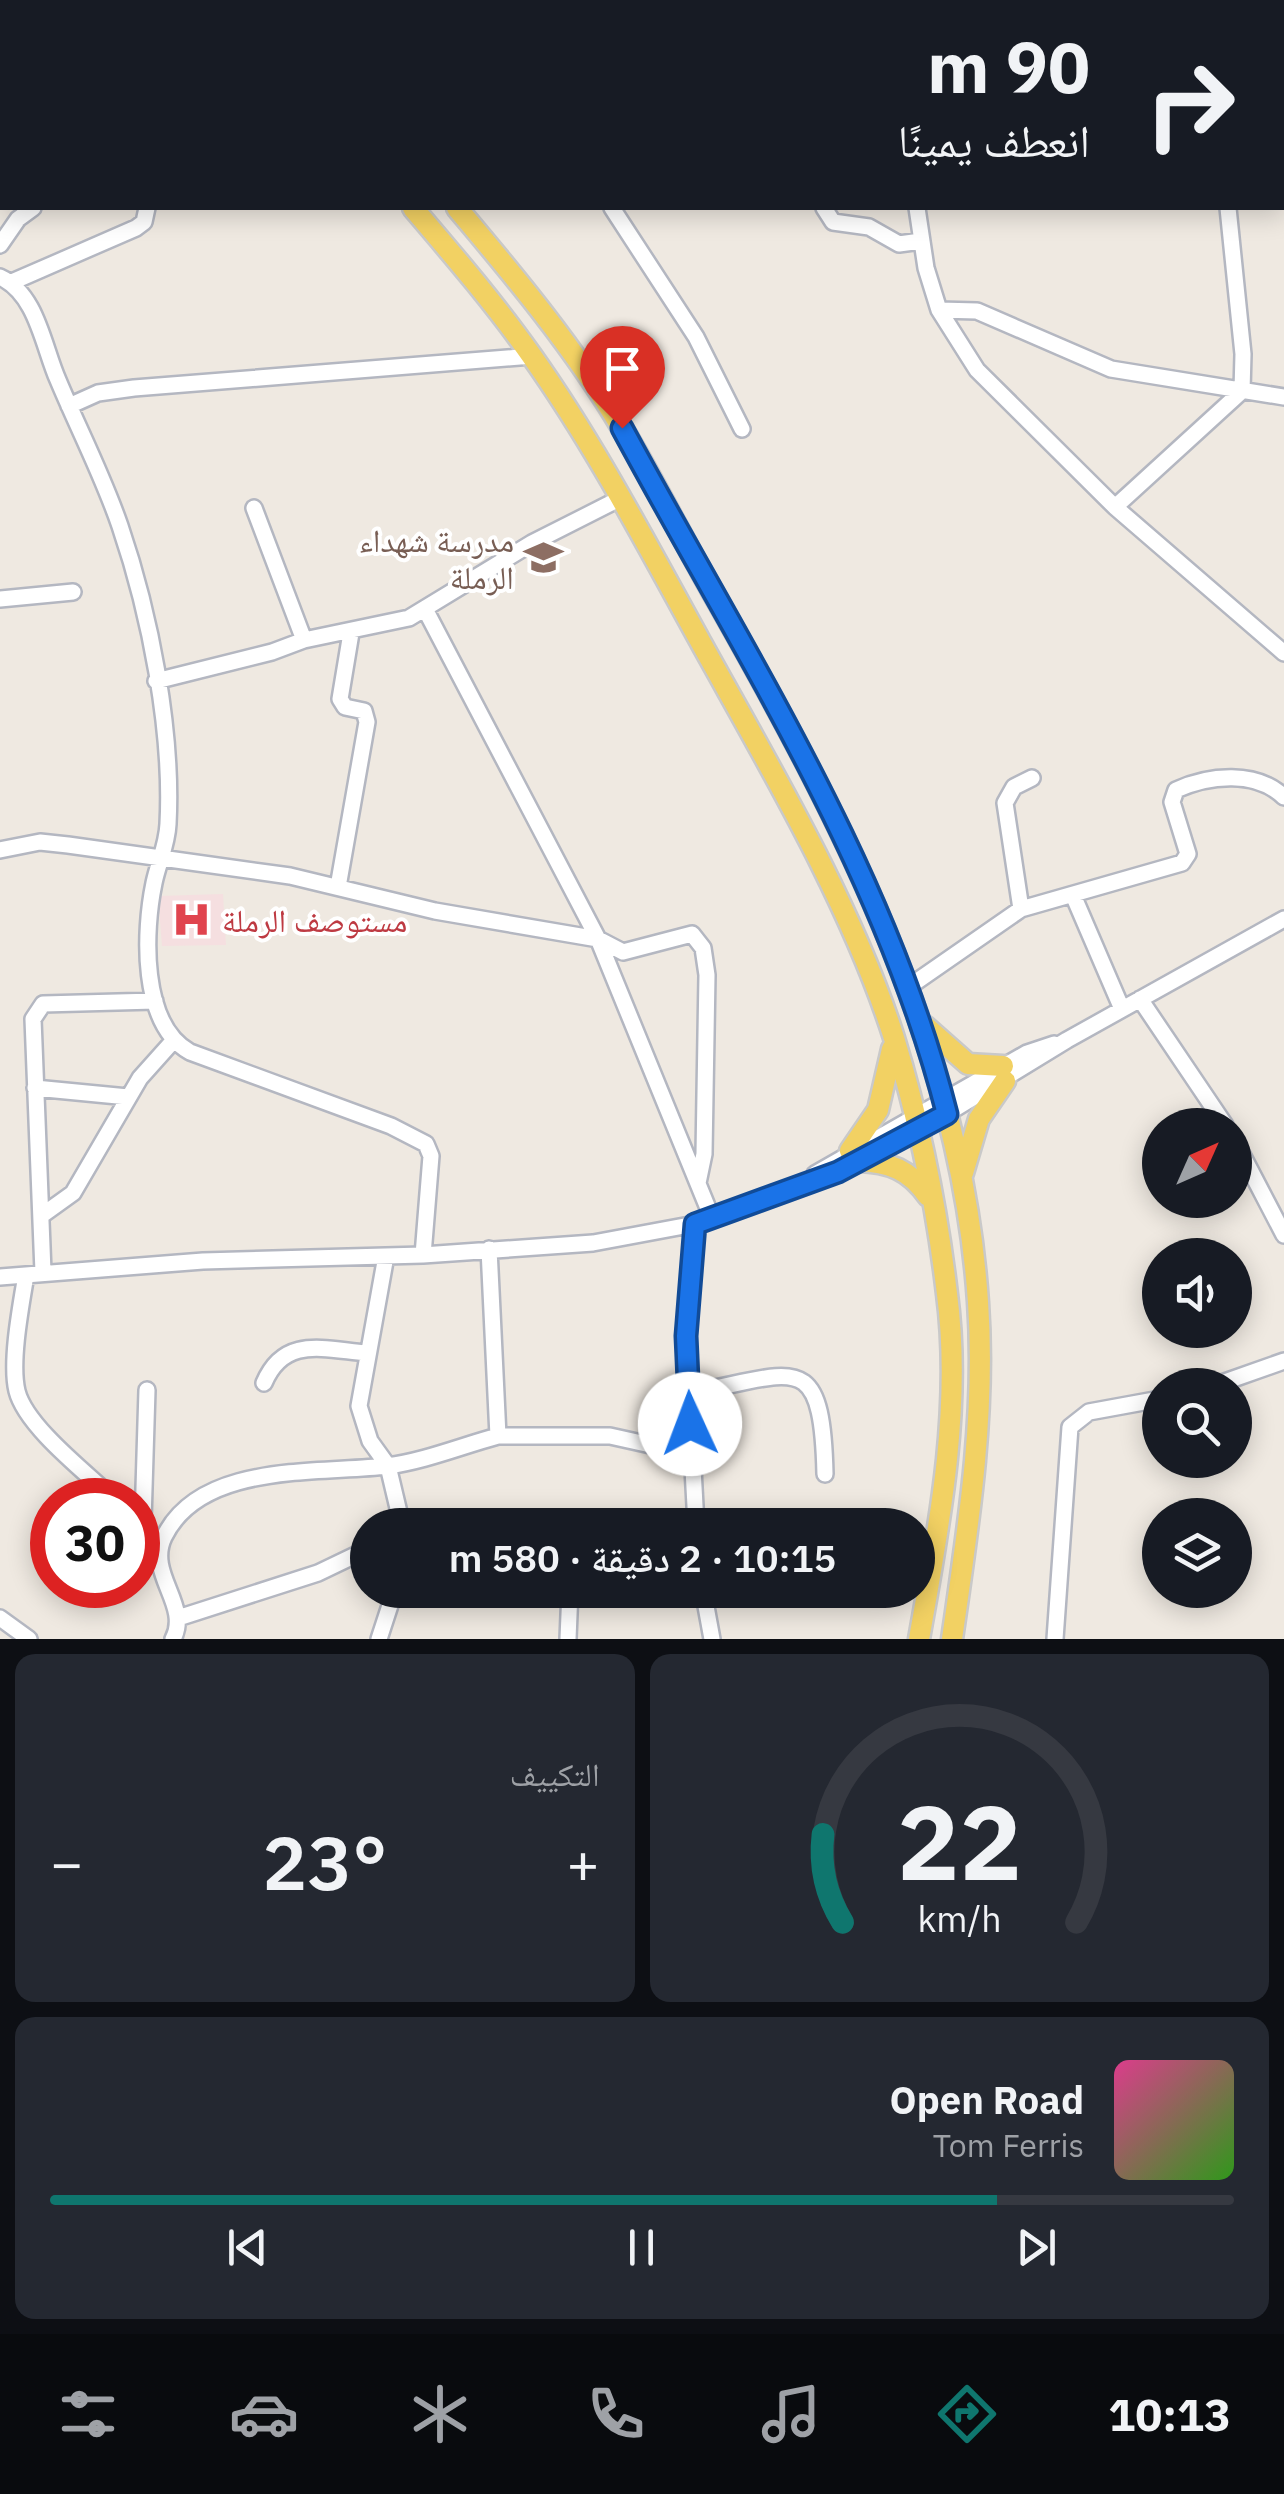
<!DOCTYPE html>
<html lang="ar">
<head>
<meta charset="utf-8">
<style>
  :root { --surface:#171b24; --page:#242831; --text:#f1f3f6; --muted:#9ea1a6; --line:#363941; --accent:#0f766e }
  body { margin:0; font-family:"IBM Plex Sans","Noto Naskh Arabic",sans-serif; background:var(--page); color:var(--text); direction:rtl; height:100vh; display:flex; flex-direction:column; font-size:38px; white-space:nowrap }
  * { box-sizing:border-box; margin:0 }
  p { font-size:32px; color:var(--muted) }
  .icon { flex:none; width:55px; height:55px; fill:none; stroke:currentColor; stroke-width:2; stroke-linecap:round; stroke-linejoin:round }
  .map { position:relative; height:1639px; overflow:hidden; direction:ltr }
  .sheet { display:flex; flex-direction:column; gap:15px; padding:15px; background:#0d0f14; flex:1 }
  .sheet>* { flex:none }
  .banner { position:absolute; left:0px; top:0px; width:1285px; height:210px; box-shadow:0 5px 25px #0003; direction:rtl; background:#171b24; color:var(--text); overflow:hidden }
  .needle { width:65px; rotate:45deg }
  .tools { position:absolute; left:1142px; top:1108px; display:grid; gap:20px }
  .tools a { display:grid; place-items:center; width:110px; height:110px; border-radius:50%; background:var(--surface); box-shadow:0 5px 25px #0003; font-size:50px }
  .speed { position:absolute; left:30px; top:1478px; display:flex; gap:20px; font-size:50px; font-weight:700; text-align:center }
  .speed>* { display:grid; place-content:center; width:130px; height:130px; border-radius:50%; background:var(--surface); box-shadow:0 5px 25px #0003; line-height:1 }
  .speed .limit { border:15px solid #d22; background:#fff; color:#111 }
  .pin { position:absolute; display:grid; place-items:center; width:85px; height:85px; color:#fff; margin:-102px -42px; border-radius:50% 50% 50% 0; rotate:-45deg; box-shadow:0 0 10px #0007 }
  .pin .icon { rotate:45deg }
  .me { position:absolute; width:110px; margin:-55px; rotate:358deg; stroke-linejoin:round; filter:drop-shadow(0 0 8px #0008) }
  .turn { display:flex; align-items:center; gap:35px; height:210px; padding:0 30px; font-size:45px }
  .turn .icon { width:130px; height:130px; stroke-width:2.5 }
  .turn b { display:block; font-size:70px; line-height:85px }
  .big { font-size:75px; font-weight:600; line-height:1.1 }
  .sheet .tile { flex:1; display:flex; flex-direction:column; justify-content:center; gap:15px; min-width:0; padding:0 35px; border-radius:20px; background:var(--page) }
  .sheet .dial { align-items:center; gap:0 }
  .dial svg { height:260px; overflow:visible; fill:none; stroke:var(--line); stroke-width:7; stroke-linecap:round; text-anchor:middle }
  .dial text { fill:var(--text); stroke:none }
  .song { display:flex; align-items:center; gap:30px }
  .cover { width:120px; height:120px; border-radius:15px; background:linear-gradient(135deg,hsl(330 70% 55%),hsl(110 70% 35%)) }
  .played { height:10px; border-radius:5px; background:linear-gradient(90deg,var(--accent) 80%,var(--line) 80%) }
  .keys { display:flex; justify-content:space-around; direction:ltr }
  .heat { display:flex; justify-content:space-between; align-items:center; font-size:55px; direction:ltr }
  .sheet .tiles { flex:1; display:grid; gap:15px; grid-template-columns:1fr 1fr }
  .tile:last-child { grid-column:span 2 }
  .trip { position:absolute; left:350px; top:1508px; width:585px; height:100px; border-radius:50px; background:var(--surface); box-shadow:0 5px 25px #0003; font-weight:600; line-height:100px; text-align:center; direction:rtl }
  .tabs { display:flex; height:160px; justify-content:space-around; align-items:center; background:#090b0e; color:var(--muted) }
  .tabs .icon { width:70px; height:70px }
  .tabs .selected { color:var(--accent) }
  .tabs b { font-size:45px; color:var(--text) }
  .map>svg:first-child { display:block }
  .medical { fill:#f5dfe0 }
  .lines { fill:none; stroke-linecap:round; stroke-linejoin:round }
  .minor-casing { stroke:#b4b7c1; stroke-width:20 }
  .major-casing { stroke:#c9c9c9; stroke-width:25 }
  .minor { stroke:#fff; stroke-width:15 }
  .major { stroke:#f2d163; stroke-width:20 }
  .route-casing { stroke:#114b97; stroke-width:25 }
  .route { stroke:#1a73e8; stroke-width:18 }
  .labels { text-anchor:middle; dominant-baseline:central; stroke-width:8; stroke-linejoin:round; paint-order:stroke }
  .education-label { font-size:32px; fill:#785e54; stroke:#fff; text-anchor:end }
  .health-label { font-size:32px; fill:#be3a42; stroke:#fff; text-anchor:start }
</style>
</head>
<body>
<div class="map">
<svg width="1284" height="1639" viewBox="0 0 1284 1639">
  <rect width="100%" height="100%" fill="#efe9e1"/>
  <!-- medical -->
  <path class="medical" d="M 223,894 L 226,945 L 162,946 L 158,896 Z"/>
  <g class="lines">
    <defs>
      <path id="minor" d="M 133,0 L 133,2
        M 784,0 L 784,2
        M 895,0 L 895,2
        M 1046,0 L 1047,2
        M 1234,0 L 1234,2
        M 505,2 L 506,0
        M 718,2 L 732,0
        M 612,208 L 696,337 L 742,429
        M 824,208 L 833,222 L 869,227 L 899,244 L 921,241
        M 917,208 L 926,268 L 939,310 L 977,370 L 1115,507 L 1284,653
        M 0,245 L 18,219 L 33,208
        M 0,277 C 37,294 43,346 58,380 C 78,428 103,476 120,526 C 150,614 173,731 168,824 C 167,846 158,863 154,883 C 144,931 140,1024 190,1052 L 391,1126 L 426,1144 L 431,1156 L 423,1255
        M 12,282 L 136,228 L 144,222 L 147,208
        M 939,310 L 977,311 L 1111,369 L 1284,397
        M 69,406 L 98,393 L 134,388 L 532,356
        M 1115,507 L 1242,391 L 1243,354 L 1228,208
        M 254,508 L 304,640
        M 0,599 L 73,592
        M 425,609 L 598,939 L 712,1218
        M 156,681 L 272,652 L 304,640 L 409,618 L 532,543 L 621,498
        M 0,850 L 40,842 L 68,845 L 290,876 L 435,911 L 598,939 L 623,952 L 692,934 L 703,948 L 707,975 L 704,1154 L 698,1183
        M 338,887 L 367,722 L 364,711 L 345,707 L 340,699 L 351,633
        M 1073,895 L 1122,1009
        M 1021,909 L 1005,803 L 1014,787 L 1032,778
        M 910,986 L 1021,909 L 1182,863 L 1188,854 L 1172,802 L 1176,790 C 1209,775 1256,770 1284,797
        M 1140,999 L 1225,1125
        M 35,1088 L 128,1097
        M 1235,1141 L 1284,1235
        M 815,1174 L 1027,1053 L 1054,1044
        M 41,1216 L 73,1193 L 140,1078 L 174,1040
        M 695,1224 L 686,1336 L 696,1525
        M 489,1249 L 498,1436 L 610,1436 L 691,1454
        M 386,1256 L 359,1406 L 370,1441 L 388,1466 L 402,1525
        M 43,1272 L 33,1019 L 43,1004 L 155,1001
        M 26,1275 C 21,1305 10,1362 17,1391 C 26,1427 88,1474 115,1500
        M 0,1277 L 203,1261 L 423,1255 L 593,1243 L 695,1224 L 838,1172 L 917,1132 L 1067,1040 L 1284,919
        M 264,1383 C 284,1336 322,1349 366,1353
        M 1216,1385 L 1284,1361
        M 690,1393 C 795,1374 822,1346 825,1474
        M 143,1521 L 147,1390
        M 580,1525 L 696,1519
        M 703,1590 L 712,1639
        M 0,1618 L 29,1639
        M 178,1618 L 318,1573 L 368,1549
        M 173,1639 C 191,1605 146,1574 164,1537 C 200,1462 318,1474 387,1466 C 425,1461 461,1446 498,1436
        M 379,1639 L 395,1590
        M 568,1639 L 570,1590
        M 1055,1639 L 1070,1427 L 1089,1412 L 1160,1399"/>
      <path id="major" d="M 249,0 L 250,2
        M 291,0 L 293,2
        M 413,208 C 453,255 495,304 531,355 C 595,445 647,545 700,641 C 768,764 852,905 894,1038 C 919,1120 937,1209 947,1294 C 962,1408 939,1527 919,1639
        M 457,208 C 516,278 575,349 622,428 C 657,486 687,548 721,607 C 844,825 961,1047 978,1302 C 986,1415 968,1528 952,1639
        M 925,1026 L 968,1064 L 1003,1066
        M 850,1151 L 878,1110 L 892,1049
        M 858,1161 C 890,1162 910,1170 928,1196
        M 963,1173 L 979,1119 L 1005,1081"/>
    </defs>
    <!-- minor casing -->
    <use href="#minor" class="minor-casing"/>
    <!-- major casing -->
    <use href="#major" class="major-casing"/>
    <!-- minor -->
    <use href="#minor" class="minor"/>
    <!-- major -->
    <use href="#major" class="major"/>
  </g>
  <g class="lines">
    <defs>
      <path id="route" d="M 622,428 C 742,651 884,866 947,1114 L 838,1172 L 695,1224 L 686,1336 L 690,1424"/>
    </defs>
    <!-- route casing -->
    <use href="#route" class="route-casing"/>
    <!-- route -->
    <use href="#route" class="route"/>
  </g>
  <!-- icons -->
  <defs>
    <symbol id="school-bare" viewBox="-9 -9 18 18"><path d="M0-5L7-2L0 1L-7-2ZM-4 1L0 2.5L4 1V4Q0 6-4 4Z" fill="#8d6e63" stroke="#fff" stroke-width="2.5" paint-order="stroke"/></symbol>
    <symbol id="hospital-bare" viewBox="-9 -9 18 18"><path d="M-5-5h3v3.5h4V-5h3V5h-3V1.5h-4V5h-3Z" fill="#e0444e" stroke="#fff" stroke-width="2.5" paint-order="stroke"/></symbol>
  </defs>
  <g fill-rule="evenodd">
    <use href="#school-bare" x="516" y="530" width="55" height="55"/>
    <use href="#hospital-bare" x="164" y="892" width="55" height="55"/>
  </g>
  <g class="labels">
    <!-- education labels -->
    <g class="education-label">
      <text x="514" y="540">مدرسة شهداء<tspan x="514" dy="37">الرملة</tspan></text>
    </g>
    <!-- health labels -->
    <g class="health-label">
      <text x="222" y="920">مستوصف الرملة</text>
    </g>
  </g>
</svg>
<div class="tools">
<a><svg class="needle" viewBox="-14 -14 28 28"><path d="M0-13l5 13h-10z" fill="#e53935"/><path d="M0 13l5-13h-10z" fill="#9ea1a6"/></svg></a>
<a><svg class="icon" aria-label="sound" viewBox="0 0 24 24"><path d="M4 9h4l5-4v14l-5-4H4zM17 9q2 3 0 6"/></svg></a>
<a><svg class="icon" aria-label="search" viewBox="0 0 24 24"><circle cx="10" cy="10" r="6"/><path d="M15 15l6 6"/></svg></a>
<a><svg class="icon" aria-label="layers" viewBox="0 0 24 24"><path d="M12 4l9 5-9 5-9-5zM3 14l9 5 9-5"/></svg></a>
</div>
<div class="speed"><div class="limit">30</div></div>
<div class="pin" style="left:622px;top:428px;background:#d93025"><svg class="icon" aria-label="arrive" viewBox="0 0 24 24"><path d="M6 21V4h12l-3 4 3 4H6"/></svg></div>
<svg class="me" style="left:690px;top:1424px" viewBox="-20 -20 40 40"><circle r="19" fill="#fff"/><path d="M0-13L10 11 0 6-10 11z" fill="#1a73e8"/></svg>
<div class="trip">10:15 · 2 دقيقة · 580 m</div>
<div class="banner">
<div class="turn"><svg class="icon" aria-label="right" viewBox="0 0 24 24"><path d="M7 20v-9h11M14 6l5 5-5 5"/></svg><div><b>90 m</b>انعطف يمينًا</div></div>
</div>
</div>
<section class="sheet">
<div class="tiles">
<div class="tile dial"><svg viewBox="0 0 100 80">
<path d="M14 69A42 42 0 1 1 86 69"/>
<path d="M14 69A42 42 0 0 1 8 42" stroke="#0f766e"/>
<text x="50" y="56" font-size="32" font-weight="700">22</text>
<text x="50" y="72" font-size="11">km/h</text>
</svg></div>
<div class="tile"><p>التكييف</p>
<div class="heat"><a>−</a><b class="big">23°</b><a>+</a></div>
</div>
<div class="tile">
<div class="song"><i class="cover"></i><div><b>Open Road</b><p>Tom Ferris</p></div></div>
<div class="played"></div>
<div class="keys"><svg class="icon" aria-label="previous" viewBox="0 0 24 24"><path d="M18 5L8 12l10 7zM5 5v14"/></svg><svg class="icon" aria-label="pause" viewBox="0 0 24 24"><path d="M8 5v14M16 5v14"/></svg><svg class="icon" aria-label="next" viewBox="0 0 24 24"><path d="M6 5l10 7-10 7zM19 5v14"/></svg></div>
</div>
</div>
</section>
<nav class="tabs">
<b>10:13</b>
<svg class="icon selected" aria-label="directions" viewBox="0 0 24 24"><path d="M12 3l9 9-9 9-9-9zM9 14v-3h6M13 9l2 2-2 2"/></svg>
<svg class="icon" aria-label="music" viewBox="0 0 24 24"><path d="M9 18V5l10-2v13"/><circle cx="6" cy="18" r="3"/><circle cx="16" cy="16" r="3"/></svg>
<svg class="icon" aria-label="phone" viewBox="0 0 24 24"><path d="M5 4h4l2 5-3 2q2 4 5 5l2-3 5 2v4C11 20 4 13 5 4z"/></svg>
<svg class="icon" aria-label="climate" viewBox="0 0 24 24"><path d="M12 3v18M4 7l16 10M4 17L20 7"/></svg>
<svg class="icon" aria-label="car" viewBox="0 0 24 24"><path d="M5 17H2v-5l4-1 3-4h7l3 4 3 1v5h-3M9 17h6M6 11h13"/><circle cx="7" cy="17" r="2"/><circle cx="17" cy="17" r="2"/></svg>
<svg class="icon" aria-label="filters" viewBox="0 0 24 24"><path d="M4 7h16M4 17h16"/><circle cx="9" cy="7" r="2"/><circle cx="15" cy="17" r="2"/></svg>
</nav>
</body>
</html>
